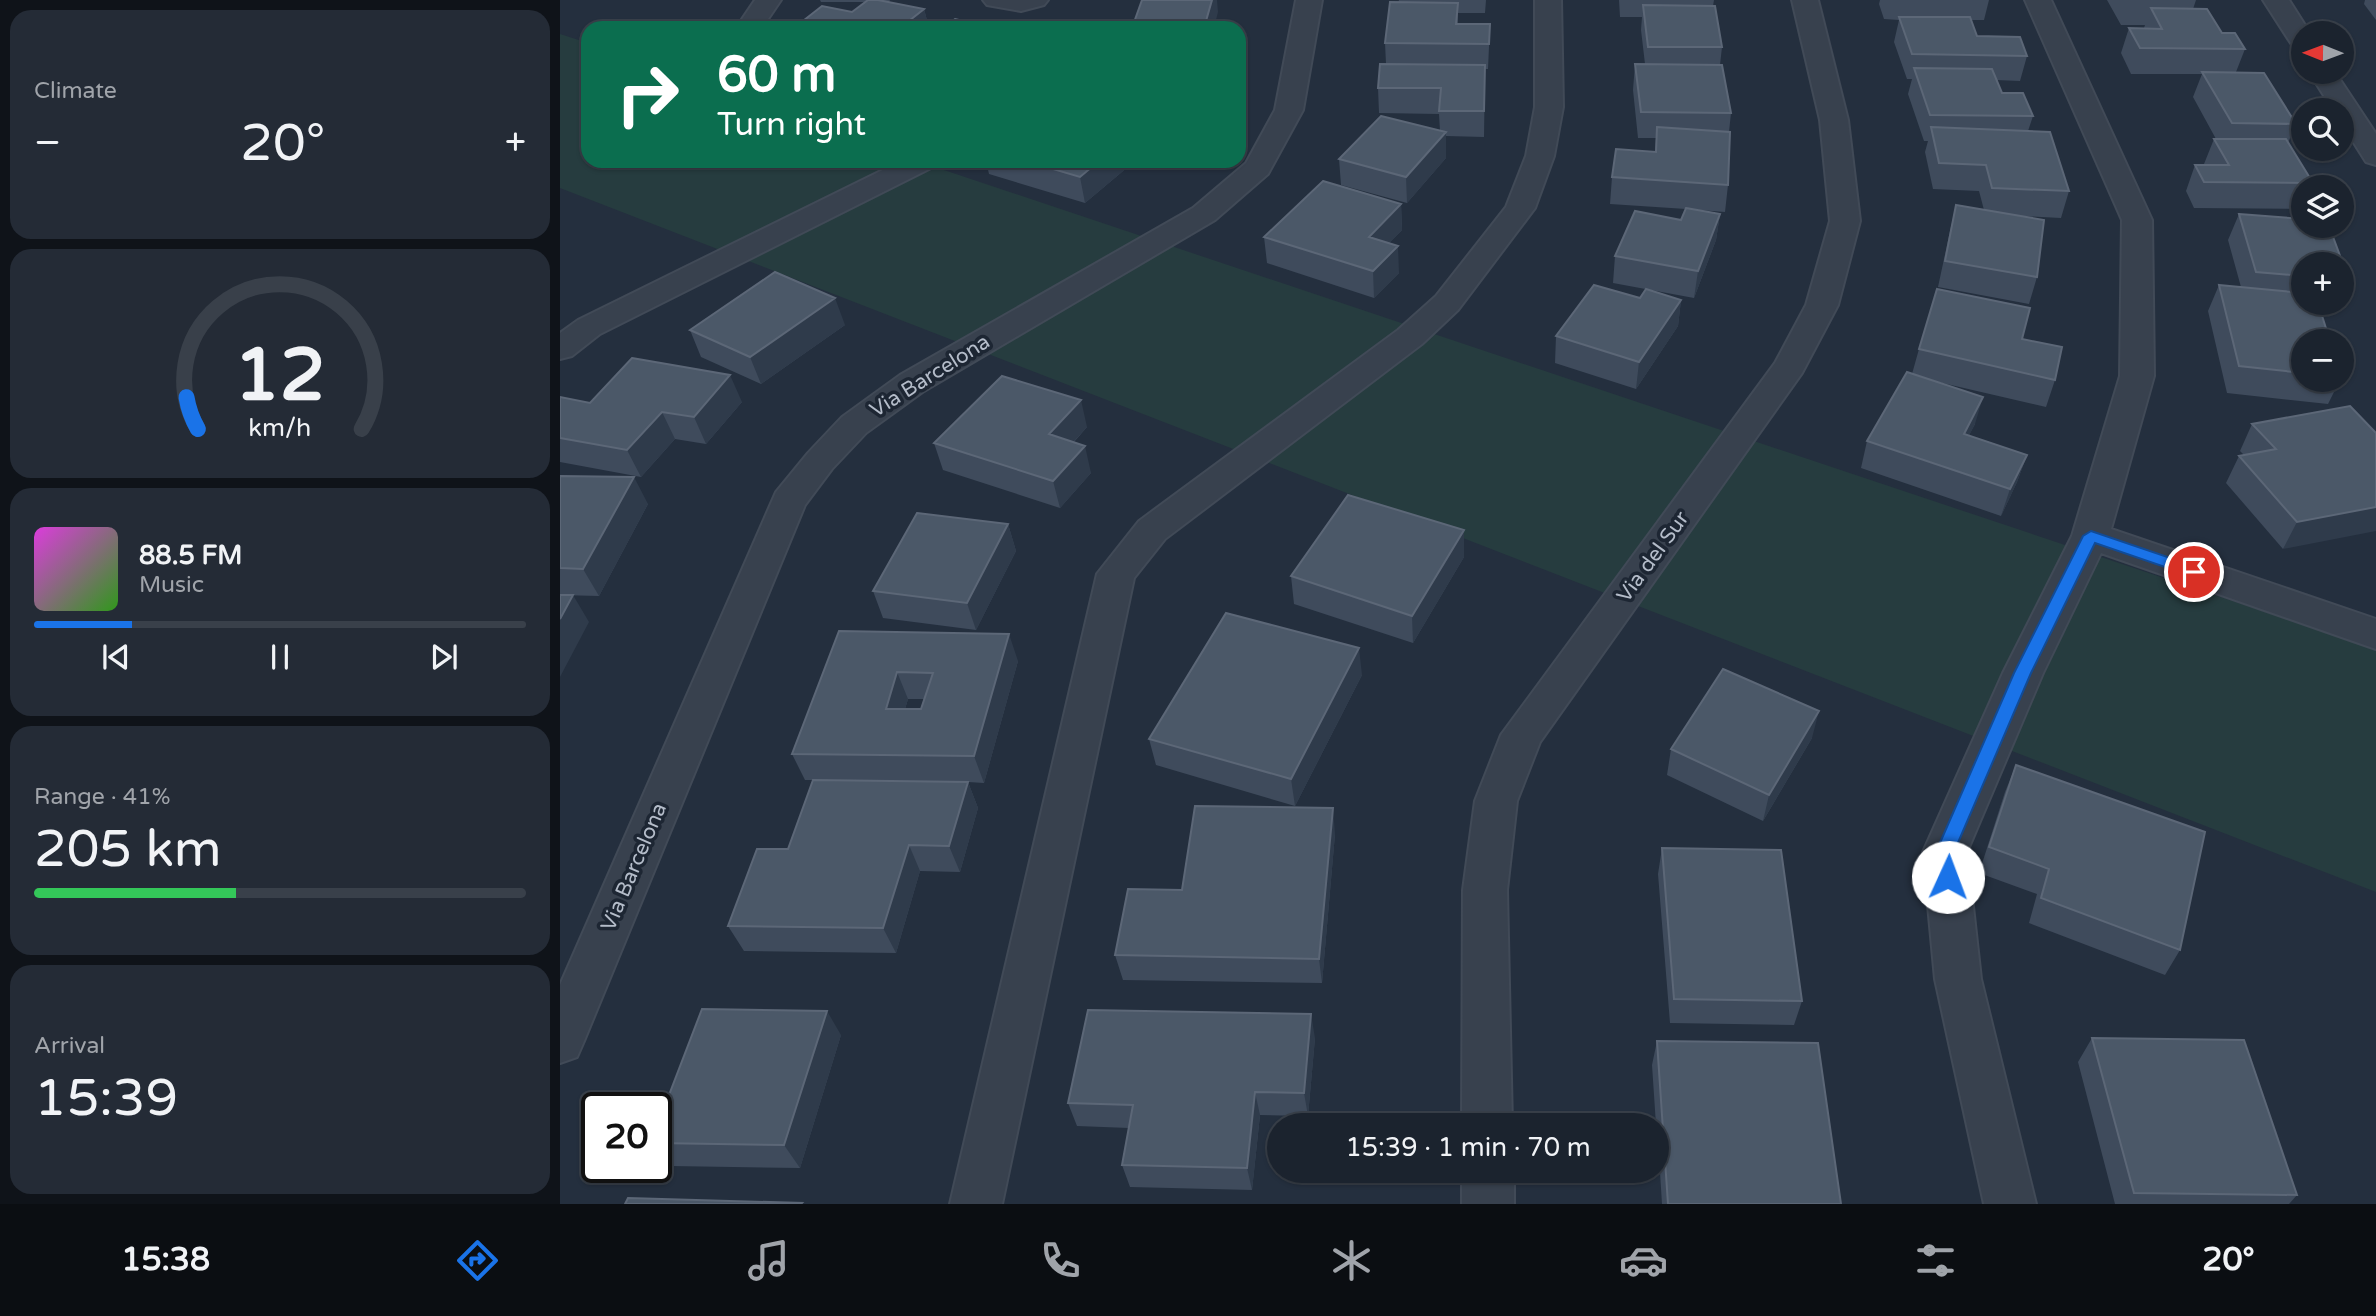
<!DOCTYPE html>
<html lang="en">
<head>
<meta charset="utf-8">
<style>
  :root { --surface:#1b232e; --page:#242b36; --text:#f1f3f6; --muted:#a0a4aa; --line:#39404a; --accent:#1a73e8 }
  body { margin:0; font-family:"Varela Round",sans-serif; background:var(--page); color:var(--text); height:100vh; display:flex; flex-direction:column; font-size:26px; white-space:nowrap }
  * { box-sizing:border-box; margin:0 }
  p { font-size:23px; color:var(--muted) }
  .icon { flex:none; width:38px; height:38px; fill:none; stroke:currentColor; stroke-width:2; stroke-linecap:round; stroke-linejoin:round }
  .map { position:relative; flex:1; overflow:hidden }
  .sheet { display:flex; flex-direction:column; gap:10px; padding:10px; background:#0f1319; width:560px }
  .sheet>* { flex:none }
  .guide { position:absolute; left:21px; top:21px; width:665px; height:147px; border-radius:21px; box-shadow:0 2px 5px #0004,0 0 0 2px var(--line); background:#0b6e4f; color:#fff; overflow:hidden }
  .needle { width:46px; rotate:271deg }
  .fabs { position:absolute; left:1731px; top:21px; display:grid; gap:14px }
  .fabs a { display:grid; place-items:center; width:63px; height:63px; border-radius:50%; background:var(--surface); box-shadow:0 2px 5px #0004,0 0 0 2px var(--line); font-size:35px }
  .speed { position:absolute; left:21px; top:1092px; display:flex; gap:14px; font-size:35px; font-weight:700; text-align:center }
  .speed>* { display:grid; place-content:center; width:91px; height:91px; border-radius:50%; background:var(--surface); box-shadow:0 2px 5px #0004,0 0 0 2px var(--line); line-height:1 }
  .speed .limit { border:4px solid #111; border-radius:10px; background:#fff; color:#111 }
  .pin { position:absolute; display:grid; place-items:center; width:60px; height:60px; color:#fff; margin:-30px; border:4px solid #fff; border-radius:50%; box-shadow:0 2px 7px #0007 }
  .me { position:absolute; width:77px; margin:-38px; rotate:2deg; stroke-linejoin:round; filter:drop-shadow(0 0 5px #0008) }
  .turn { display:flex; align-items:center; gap:24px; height:147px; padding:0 21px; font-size:32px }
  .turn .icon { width:91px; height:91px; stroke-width:2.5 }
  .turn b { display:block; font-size:49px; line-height:60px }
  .big { font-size:52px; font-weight:600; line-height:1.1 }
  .sheet .widget { flex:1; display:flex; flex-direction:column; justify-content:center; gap:10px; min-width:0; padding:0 24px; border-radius:21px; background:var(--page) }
  .sheet .dial { align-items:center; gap:0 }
  .dial svg { height:182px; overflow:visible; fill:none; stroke:var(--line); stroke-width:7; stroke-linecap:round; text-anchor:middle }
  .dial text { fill:var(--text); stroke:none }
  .song { display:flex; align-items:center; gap:21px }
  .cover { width:84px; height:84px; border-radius:10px; background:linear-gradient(135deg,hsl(300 70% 55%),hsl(110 70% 35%)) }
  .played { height:7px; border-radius:4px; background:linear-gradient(90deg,var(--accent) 20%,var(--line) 20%) }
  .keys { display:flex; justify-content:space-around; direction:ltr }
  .heat { display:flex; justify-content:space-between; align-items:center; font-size:38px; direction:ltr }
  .charge { height:10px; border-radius:5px; background:linear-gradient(90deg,#34c759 41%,var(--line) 0) }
  .trip { position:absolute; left:707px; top:1113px; width:402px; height:70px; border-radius:35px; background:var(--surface); box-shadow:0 2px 5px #0004,0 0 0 2px var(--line); font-weight:600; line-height:70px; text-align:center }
  .dock { display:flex; height:112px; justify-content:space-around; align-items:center; background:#0b0e12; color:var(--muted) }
  .dock .icon { width:49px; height:49px }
  .dock .on { color:var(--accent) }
  .dock b { font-size:32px; color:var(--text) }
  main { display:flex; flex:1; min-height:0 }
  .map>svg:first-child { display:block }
  .green { fill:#263c3f }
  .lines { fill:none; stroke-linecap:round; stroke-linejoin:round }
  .minor-casing { stroke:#414a57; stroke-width:4 }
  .minor { fill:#38414e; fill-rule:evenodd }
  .wall { fill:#3f4b5c; fill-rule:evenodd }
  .shaded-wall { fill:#2f3b4b }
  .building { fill:#4b5868; stroke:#5c6777; stroke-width:2; fill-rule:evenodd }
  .route { fill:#1a73e8; stroke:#114b97; stroke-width:2 }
  .labels { text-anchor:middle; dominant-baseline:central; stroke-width:7; stroke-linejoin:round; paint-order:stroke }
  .street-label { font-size:21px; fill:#b4bcc9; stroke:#1d2633 }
</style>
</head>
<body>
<main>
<section class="sheet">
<div class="widget"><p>Climate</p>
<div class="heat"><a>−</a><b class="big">20°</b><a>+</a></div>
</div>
<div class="widget dial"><svg viewBox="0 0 100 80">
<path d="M14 69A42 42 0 1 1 86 69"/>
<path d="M14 69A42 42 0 0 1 9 55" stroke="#1a73e8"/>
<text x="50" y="56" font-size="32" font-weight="700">12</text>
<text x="50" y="72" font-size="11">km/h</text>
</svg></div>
<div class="widget">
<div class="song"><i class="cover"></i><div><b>88.5 FM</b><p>Music</p></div></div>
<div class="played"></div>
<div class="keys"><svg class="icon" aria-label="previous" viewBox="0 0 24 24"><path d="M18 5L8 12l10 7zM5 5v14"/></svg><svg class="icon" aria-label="pause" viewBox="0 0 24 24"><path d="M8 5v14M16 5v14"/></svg><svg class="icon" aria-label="next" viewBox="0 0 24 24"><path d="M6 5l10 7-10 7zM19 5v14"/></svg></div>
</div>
<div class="widget"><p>Range · 41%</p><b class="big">205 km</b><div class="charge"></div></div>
<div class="widget"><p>Arrival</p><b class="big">15:39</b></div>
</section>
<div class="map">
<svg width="1816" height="1204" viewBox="0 0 1816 1204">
  <rect width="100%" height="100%" fill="#242f3e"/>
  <!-- green -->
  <path class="green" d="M 0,34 L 28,43 L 28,161 L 357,161 L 1816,649 L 1816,892 L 0,188 Z"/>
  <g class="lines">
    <defs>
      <path id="minor" d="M 195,0 L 221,0 L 202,28 L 176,28 Z
        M 423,0 L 488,0 L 484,5 L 461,11 L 427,5 Z
        M 736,0 L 762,0 L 743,110 L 708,174 L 655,220 L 364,391 L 306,433 L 272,469 L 245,505 L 24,1041 L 17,1057 L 0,1063 L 0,985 L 216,492 L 248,453 L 282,417 L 340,375 L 633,208 L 686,163 L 715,110 Z
        M 975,0 L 1001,0 L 1003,107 L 994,156 L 975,208 L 898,310 L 862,344 L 605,539 L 574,578 L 442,1204 L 390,1204 L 537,574 L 579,521 L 838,330 L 876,296 L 946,207 L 966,156 L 975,107 Z
        M 1232,0 L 1258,0 L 1288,120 L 1300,221 L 1278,305 L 1242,373 L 980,742 L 957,801 L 947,890 L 952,1125 L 902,1125 L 903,890 L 915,801 L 941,735 L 1215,363 L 1246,305 L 1270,221 L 1260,120 Z
        M 1465,0 L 1491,0 L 1592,220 L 1594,376 L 1551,529 L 1816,619 L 1816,649 L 1541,553 L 1483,673 L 1407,852 L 1421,979 L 1476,1204 L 1424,1204 L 1375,979 L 1363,852 L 1443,673 L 1512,536 L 1560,376 L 1562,220 Z
        M 1703,0 L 1729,0 L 1750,33 L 1743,33 L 1743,50 L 1734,48 Z
        M 1749,72 L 1775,72 L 1816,134 L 1816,165 L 1806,162 L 1782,124 L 1782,110 L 1773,110 Z
        M 341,161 L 377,161 L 373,167 L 40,334 L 12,356 L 0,359 L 0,333 L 18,320 Z
        M 902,1171 L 954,1171 L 954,1204 L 902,1204 Z"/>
    </defs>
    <!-- minor casing -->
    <use href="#minor" class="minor-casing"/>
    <!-- minor -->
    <use href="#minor" class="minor"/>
  </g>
  <!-- wall -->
  <path class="wall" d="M 260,0 L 330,0 L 329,2 L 364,9 L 369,28 L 234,28 L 292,12 L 305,2 L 261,2 Z
    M 839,0 L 926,0 L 925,13 L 898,13 L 898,24 L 930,24 L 928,69 L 925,69 L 924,137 L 886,136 L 886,158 L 847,203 L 781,185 L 779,159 L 880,131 L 879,114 L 819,113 L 818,88 L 826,64 L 825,43 Z
    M 1059,0 L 1154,0 L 1153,6 L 1162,47 L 1160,65 L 1171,113 L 1169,132 L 1168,185 L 1165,212 L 1139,210 L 1160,214 L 1156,240 L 1134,298 L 1053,283 L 1055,256 L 1121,220 L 1126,209 L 1050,204 L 1052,177 L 1095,152 L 1096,138 L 1078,138 L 1073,90 L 1075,64 L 1085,64 L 1081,30 L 1082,17 L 1060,17 Z
    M 1320,0 L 1429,0 L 1424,20 L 1411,20 L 1417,36 L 1467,56 L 1460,81 L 1436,80 L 1442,93 L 1473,116 L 1468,131 L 1509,191 L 1501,218 L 1459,216 L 1477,277 L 1469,304 L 1378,287 L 1390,231 L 1396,205 L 1424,210 L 1419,191 L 1373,189 L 1365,152 L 1368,141 L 1364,141 L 1348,94 L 1352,79 L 1347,79 L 1334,42 L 1339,20 L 1324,19 L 1319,4 Z
    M 1547,0 L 1636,0 L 1633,9 L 1662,33 L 1685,49 L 1676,72 L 1736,124 L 1728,143 L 1753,183 L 1751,187 L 1743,187 L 1743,206 L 1742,209 L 1634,208 L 1626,191 L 1635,165 L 1644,164 L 1654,139 L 1656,139 L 1633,97 L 1642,74 L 1571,74 L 1561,53 L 1569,28 L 1584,28 L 1585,25 L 1561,25 Z
    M 1805,0 L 1816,0 L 1816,20 L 1804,4 Z
    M 426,161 L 575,161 L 525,203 L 429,174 Z
    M 841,204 L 842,230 L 829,243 L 839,273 L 814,298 L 707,263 L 704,237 Z
    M 1679,214 L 1743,219 L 1743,226 L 1769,226 L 1789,280 L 1782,296 L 1782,264 L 1743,264 L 1743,303 L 1778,303 L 1776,307 L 1759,306 L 1770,341 L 1743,341 L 1743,380 L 1780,380 L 1768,404 L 1667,393 L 1648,311 L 1659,285 L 1681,287 L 1668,240 Z
    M 1080,298 L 1121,300 L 1118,326 L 1076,389 L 995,363 L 996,336 Z
    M 285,325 L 201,384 L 141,357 L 130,330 Z
    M 1462,339 L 1495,380 L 1486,407 L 1378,382 L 1415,424 L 1409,435 L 1467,455 L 1457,482 L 1441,516 L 1301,468 L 1307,441 L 1352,374 L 1359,349 Z
    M 0,397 L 30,403 L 182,402 L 146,444 L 115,439 L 81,477 L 0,462 Z
    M 1692,424 L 1816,433 L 1723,549 L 1666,483 L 1679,456 L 1684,455 L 1680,451 Z
    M 527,427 L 514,442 L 531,473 L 500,508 L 383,470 L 374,443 Z
    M 0,476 L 88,504 L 39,596 L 0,595 Z
    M 448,524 L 456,551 L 416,630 L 323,618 L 313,591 Z
    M 904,557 L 853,643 L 734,604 L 731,576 Z
    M 279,631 L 458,661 L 424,783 L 408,782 L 418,808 L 400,872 L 360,871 L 336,953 L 184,951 L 168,926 L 228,849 L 253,780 L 245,780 L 232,754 ZM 348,699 L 364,699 L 361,709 L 345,709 Z
    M 802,675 L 735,806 L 596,765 L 589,739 Z
    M 1252,738 L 1203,821 L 1107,775 L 1111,749 Z
    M 1456,765 L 1620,950 L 1605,975 L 1469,923 L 1477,894 L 1419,873 L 1445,792 Z
    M 775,834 L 762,983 L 563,980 L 555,955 L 622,890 Z
    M 1102,848 L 1242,1001 L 1234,1025 L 1110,1023 L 1098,874 Z
    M 281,1035 L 240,1168 L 110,1166 L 96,1149 L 96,1143 Z
    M 755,1038 L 748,1116 L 700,1115 L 692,1190 L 570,1187 L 562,1165 L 569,1128 L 517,1126 L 508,1103 Z
    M 1532,1038 L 1737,1195 L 1729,1204 L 1555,1204 L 1518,1062 Z
    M 1097,1041 L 1281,1204 L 1102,1204 L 1097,1125 L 1096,1125 L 1092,1065 Z"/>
  <!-- shaded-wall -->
  <path class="shaded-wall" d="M 652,0 L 657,0 L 658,12 L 654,28 L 644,28 Z
    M 364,9 L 369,28 L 340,28 Z
    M 886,132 L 886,158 L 847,203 L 846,177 Z
    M 539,161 L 575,161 L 525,203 L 520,177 Z
    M 841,204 L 842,230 L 810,263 L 809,237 Z
    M 1160,214 L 1156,240 L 1134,298 L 1138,271 Z
    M 838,246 L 839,273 L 814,298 L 813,271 Z
    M 275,298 L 285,325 L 201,384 L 190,357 Z
    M 1121,300 L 1118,326 L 1076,389 L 1079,362 Z
    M 170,375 L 182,402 L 146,444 L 134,417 Z
    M 1423,397 L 1415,424 L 1396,461 L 1404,434 Z
    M 521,400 L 527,427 L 496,461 L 489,434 Z
    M 102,412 L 115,439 L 81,477 L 67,450 Z
    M 525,446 L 531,473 L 500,508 L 493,481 Z
    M 1467,455 L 1457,482 L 1441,516 L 1450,489 Z
    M 74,477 L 88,504 L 39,596 L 23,569 Z
    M 1816,507 L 1816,531 L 1723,549 L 1737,522 Z
    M 448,524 L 456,551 L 416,630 L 407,603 Z
    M 904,530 L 904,557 L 853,643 L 852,616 Z
    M 13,595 L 29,622 L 0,677 L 0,619 Z
    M 449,634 L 458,661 L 424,783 L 414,756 Z
    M 799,648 L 802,675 L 735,806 L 731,779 Z
    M 337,672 L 348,699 L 337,735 L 326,709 Z
    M 1259,711 L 1252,738 L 1203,821 L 1209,795 Z
    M 408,782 L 418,808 L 400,872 L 389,846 Z
    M 773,808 L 775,834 L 762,983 L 759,959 Z
    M 349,845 L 360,871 L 336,953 L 323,928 Z
    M 267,1011 L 281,1035 L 240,1168 L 224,1145 Z
    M 751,1014 L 755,1038 L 748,1116 L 744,1093 Z
    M 695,1092 L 700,1115 L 692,1190 L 687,1168 Z"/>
  <!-- building -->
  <path class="building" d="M 308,0 L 318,0 L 364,9 L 340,28 L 234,28 L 262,6 L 292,12 Z
    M 582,0 L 652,0 L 644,28 L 572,28 Z
    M 830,2 L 898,3 L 896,24 L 930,24 L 929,44 L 825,43 Z
    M 1083,5 L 1155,6 L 1162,47 L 1088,47 Z
    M 1591,8 L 1647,9 L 1662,33 L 1675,33 L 1685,49 L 1580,48 L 1569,28 L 1602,29 Z
    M 1339,17 L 1410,17 L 1417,36 L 1460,37 L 1467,56 L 1352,54 Z
    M 395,19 L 430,28 L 383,28 Z
    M 820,64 L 925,65 L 924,111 L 879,111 L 881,88 L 818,88 Z
    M 1075,64 L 1162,65 L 1171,113 L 1081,112 Z
    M 1354,68 L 1432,69 L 1442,93 L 1463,93 L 1473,116 L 1370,115 Z
    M 1642,72 L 1704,73 L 1736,124 L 1672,123 Z
    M 821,116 L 886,132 L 846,177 L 779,159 Z
    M 1097,127 L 1170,132 L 1168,185 L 1052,177 L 1056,149 L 1096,152 Z
    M 1371,127 L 1490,132 L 1509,191 L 1432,188 L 1426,165 L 1379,163 Z
    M 1654,139 L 1726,139 L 1753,183 L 1644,182 L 1635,165 L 1669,165 Z
    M 466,161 L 539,161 L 520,177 Z
    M 763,181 L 841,204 L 809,237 L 838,246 L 813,271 L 704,237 Z
    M 1396,205 L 1484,220 L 1477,277 L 1385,261 Z
    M 1126,208 L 1160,214 L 1138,271 L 1055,256 L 1075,211 L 1121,220 Z
    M 1679,214 L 1743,219 L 1743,226 L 1769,226 L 1789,280 L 1782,280 L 1782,264 L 1743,264 L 1743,276 L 1696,272 Z
    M 215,272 L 275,298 L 190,357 L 130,330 Z
    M 1034,285 L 1080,298 L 1086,289 L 1121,300 L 1079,362 L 996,336 Z
    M 1659,285 L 1743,293 L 1743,303 L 1758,303 L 1770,341 L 1743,341 L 1743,373 L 1679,366 Z
    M 1377,289 L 1470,308 L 1462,339 L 1502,347 L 1495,380 L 1359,349 Z
    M 72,358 L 170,375 L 134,417 L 102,412 L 67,450 L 0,438 L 0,397 L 30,403 Z
    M 1347,372 L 1423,397 L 1404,434 L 1467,455 L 1450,489 L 1307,441 Z
    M 442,376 L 521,400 L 489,434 L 525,446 L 493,481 L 374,443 Z
    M 1790,406 L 1816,433 L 1816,507 L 1737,522 L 1679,456 L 1716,449 L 1692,424 Z
    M 0,476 L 74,477 L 23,569 L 0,568 Z
    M 788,495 L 904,530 L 852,616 L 731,576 Z
    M 357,513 L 448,524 L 407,603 L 313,591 Z
    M 0,595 L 13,595 L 0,619 Z
    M 666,613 L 799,648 L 731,779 L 589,739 Z
    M 279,631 L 449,634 L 414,756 L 232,754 ZM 337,672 L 373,673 L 361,709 L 326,709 Z
    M 1163,669 L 1259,711 L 1209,795 L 1111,749 Z
    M 1456,765 L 1645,832 L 1620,950 L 1481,898 L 1489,869 L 1429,847 Z
    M 253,780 L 408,782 L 389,846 L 349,845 L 323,928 L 168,926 L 197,849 L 228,849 Z
    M 635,806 L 773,808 L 759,959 L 555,955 L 568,889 L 622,890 Z
    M 1102,848 L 1221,850 L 1242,1001 L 1114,999 Z
    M 142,1009 L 267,1011 L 224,1145 L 96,1143 L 96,1129 Z
    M 528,1010 L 751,1014 L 744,1093 L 695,1092 L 687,1168 L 562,1165 L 573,1105 L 508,1103 Z
    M 1532,1038 L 1684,1040 L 1737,1195 L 1574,1193 Z
    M 1097,1041 L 1258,1043 L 1281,1204 L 1108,1204 Z
    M 68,1198 L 242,1203 L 241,1204 L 65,1204 Z"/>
  <!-- route -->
  <path class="route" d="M 1531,531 L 1640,568 L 1642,572 L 1634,577 L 1535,543 L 1471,673 L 1394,852 L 1397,877 L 1394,883 L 1388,885 L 1381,883 L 1376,852 L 1454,673 L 1523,536 Z"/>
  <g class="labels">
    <!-- street labels -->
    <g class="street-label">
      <text transform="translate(370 376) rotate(-32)">Via Barcelona</text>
      <text transform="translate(1093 557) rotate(-54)">Via del Sur</text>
      <text transform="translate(74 867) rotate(-67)">Via Barcelona</text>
    </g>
  </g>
</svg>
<div class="fabs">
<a><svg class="needle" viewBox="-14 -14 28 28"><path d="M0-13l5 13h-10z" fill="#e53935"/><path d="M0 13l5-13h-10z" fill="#a0a4aa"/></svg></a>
<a><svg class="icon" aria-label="search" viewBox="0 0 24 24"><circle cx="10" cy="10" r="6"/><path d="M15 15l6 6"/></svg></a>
<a><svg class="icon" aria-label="layers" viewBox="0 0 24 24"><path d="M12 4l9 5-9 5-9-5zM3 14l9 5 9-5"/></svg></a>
<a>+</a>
<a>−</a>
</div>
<div class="speed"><div class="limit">20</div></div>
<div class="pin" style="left:1634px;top:572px;background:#d93025"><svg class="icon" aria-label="arrive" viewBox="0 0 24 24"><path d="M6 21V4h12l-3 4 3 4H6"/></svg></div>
<svg class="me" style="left:1388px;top:877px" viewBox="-20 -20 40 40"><circle r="19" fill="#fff"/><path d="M0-13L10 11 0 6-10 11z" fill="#1a73e8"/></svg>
<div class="trip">15:39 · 1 min · 70 m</div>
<div class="guide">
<div class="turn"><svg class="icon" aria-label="right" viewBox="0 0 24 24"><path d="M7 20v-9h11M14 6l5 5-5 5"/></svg><div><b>60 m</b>Turn right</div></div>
</div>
</div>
</main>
<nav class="dock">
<b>15:38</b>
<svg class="icon on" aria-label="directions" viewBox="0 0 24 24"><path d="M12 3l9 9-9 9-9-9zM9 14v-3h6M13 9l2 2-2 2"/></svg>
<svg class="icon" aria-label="music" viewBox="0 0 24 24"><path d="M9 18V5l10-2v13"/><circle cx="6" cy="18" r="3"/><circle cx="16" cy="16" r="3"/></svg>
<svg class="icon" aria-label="phone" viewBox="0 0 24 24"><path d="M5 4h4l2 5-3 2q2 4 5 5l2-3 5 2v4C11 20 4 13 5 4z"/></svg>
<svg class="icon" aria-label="climate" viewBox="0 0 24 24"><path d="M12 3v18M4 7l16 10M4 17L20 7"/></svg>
<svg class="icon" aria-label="car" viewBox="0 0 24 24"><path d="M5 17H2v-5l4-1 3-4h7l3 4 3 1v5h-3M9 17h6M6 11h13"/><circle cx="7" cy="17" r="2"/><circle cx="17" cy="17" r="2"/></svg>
<svg class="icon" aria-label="filters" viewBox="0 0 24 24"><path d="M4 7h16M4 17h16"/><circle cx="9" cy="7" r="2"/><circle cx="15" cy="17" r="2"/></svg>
<b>20°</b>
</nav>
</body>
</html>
